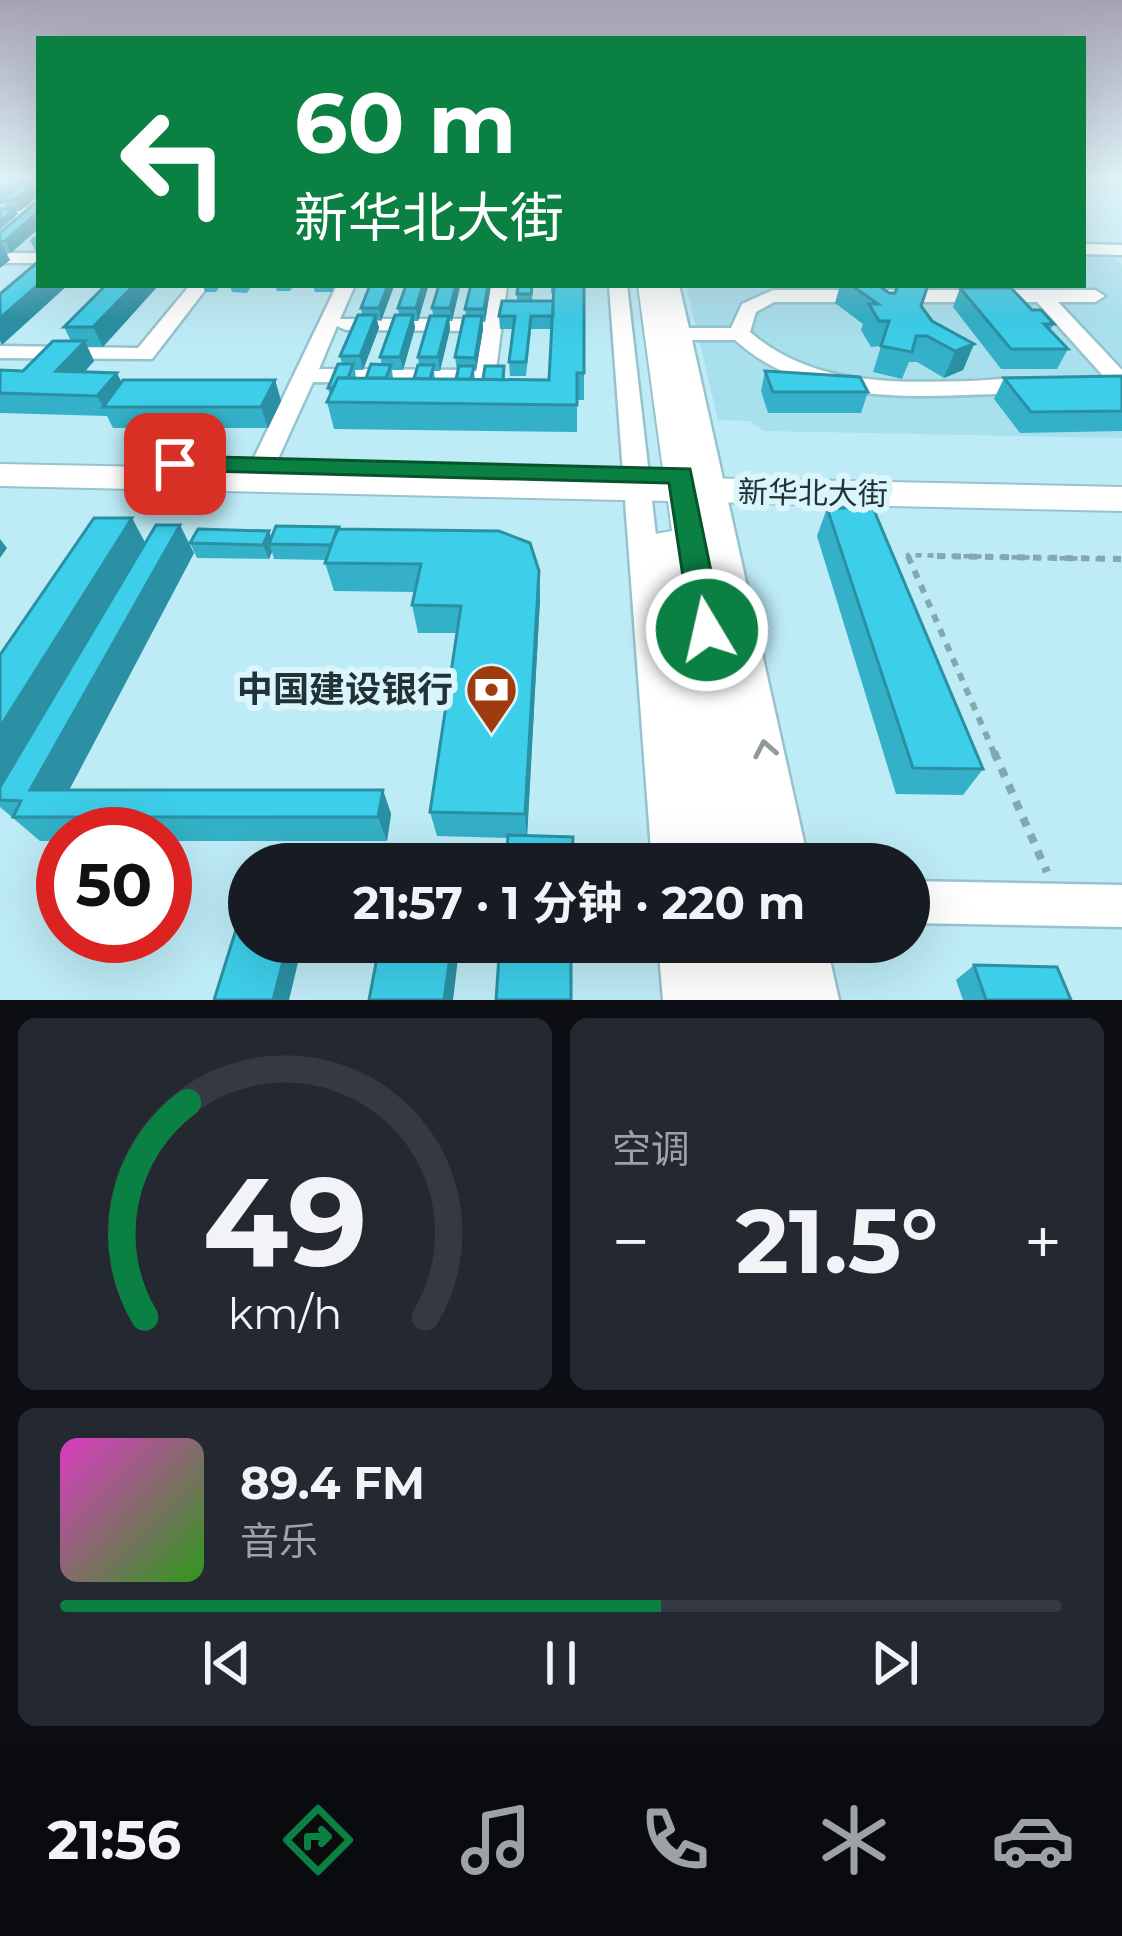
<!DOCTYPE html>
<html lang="zh">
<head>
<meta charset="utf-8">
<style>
  :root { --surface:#171b24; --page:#242831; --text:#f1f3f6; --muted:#9ea1a6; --line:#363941; --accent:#0b8043 }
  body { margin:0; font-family:Montserrat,"Noto Sans SC",sans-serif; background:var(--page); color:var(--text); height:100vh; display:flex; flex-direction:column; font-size:45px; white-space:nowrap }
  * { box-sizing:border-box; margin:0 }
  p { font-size:39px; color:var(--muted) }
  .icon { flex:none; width:66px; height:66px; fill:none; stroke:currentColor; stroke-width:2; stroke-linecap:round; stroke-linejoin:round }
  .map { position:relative; height:1000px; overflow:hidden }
  .side { display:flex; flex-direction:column; gap:18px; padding:18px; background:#0d0f14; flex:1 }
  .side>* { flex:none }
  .hud { position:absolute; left:36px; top:36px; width:1050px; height:252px; border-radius:0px; box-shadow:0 12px 48px #0002; background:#0b8043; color:#fff; overflow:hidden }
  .speed { position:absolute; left:36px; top:807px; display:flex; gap:24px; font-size:60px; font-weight:700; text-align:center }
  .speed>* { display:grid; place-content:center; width:156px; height:156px; border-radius:50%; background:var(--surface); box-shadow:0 12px 48px #0002; line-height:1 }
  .speed .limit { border:18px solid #d22; background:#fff; color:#111 }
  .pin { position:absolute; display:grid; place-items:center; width:102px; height:102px; color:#fff; margin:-51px; border-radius:24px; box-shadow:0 6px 18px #0006 }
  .me { position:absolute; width:132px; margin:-66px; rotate:351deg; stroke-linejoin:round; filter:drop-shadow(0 0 9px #0008) }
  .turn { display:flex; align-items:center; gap:42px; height:252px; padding:0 60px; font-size:54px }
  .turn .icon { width:156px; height:156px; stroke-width:2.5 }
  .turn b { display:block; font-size:84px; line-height:102px }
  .big { font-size:90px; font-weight:700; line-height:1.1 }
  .side .tile { flex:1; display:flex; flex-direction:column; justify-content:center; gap:18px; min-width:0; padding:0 42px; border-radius:18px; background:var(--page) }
  .side .dial { align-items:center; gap:0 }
  .dial svg { height:312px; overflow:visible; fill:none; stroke:var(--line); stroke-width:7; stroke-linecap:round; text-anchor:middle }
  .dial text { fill:var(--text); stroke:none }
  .song { display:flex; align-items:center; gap:36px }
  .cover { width:144px; height:144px; border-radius:18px; background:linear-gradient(135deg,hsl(310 70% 55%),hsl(110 70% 35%)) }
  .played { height:12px; border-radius:6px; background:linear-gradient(90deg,var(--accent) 60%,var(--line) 60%) }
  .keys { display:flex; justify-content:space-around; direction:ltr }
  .heat { display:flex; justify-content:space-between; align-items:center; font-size:66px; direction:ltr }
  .side .tiles { flex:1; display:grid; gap:18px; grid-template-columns:1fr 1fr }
  .tile:last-child { grid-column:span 2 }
  .trip { position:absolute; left:228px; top:843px; width:702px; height:120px; border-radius:60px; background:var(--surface); box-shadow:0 12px 48px #0002; font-weight:700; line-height:120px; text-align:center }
  .tab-bar { display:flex; height:192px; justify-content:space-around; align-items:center; background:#090b0e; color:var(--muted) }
  .tab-bar .icon { width:84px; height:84px }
  .tab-bar .current { color:var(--accent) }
  .tab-bar b { font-size:54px; color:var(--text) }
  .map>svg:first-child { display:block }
  .built { fill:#a9e0ed }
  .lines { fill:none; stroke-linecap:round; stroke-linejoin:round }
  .minor-casing { stroke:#96c3cd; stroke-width:5 }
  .major-casing { stroke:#96c3cd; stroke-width:4 }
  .path-far2 { stroke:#84a8b0; stroke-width:4.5; stroke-dasharray:6 6; stroke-linecap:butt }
  .path-far1 { stroke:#84a8b0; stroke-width:6; stroke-dasharray:8 8; stroke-linecap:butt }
  .path { stroke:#84a8b0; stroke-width:8; stroke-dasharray:9 9; stroke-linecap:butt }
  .minor { fill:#fff; fill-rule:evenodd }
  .major { fill:#fff; fill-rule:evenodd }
  .wall { fill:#34b1c8 }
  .shaded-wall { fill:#2b90a3 }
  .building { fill:#3dcee9; stroke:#2b90a3; stroke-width:3 }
  .oneway { stroke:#90999b }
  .route { fill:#0b8043; stroke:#07532c; stroke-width:3 }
  .labels { text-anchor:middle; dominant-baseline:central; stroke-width:12; stroke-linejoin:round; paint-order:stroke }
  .street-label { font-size:30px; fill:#213337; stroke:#daf5fb }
  .near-poi-label { font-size:36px; font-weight:bold; fill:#213337; stroke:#daf5fb; text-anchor:end }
</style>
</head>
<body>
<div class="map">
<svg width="1122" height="1000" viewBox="0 0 1122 1000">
  <rect width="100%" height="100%" fill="#bdebf6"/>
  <!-- built -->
  <path class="built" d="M 1083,251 L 1106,251 L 1122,265 L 1122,438 L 764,431 L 750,421 L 718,420 L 686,285 L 1083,285 Z"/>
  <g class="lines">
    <defs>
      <path id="minor" d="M 39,207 L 39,217 L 0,218 L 0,208 Z
        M 1083,244 L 1122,245 L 1122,255 L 1083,254 Z
        M 0,253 L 39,253 L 39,263 L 0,263 Z
        M 190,285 L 209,285 L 152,359 L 0,358 L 0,346 L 138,348 Z
        M 337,285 L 355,285 L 340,319 L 483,319 L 489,285 L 507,285 L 495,377 L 484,384 L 313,382 L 272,472 L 254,472 L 250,466 ZM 337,326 L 346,330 L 481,331 L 474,370 L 319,369 Z
        M 609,285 L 627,285 L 694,864 L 652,864 Z
        M 661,285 L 679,285 L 689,328 L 731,328 L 742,304 L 773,290 L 1095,290 L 1105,296 L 1095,302 L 1058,302 L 1122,370 L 1122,390 L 1114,388 L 1037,302 L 774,302 L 756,312 L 750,332 C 812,386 893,383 971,381 C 995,380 1022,376 1045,381 L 1045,391 L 1037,393 C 936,394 816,413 735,340 L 692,340 L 809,864 L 767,864 L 671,340 L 656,334 L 669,328 Z
        M 909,881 L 1122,885 L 1122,927 L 909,923 Z
        M 658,942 L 702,942 L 709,1000 L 663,1000 Z
        M 782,942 L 826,942 L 839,1000 L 793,1000 Z"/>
      <path id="major" d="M 638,285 L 662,285 L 699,478 L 1122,487 L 1122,511 L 704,502 L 773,864 L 685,864 L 650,544 L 655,534 L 672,531 L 668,501 L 0,486 L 0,464 L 664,477 Z
        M 693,942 L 788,942 L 800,1000 L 699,1000 Z"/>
    </defs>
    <!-- minor casing -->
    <use href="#minor" class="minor-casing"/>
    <!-- major casing -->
    <use href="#major" class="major-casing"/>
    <!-- path-far2 -->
    <path class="path-far2" d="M 910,559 L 908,555 L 1097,559"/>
    <!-- path-far1 -->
    <path class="path-far1" d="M 908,556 L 995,755
      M 937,556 L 1122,559"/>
    <!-- path -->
    <path class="path" d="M 994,752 L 1047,872"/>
    <!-- minor -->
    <use href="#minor" class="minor"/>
    <!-- major -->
    <use href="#major" class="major"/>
  </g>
  <!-- wall -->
  <path class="wall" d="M 0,180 L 34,180 L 32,182 L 37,182 L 39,187 L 39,195 L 20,211 L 17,211 L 18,214 L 0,230 L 0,209 L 6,209 L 3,203 L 0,205 Z
    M 39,198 L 39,228 L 11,253 L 6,254 L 10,260 L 0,268 L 0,233 L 38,203 L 37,200 Z
    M 39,233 L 39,252 L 36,252 L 30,240 Z
    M 106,285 L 103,347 L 87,347 L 94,361 L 84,372 L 121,382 L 275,380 L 281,401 L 268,428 L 113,428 L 107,416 L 0,413 L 0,370 L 23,371 L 71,341 L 64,327 Z
    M 203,285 L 221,285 L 216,292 L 205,292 Z
    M 230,285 L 252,285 L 247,293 L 232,292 Z
    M 275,285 L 294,285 L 290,291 L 277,291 Z
    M 313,285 L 335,285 L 332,292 L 315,292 Z
    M 370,285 L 394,286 L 381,321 L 377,320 L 379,328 L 363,370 L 355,370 L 356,378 L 366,378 L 382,365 L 380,357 L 399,315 L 398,308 L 428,287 L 418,321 L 414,321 L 415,328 L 403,370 L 392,370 L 393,378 L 414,378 L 419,365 L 418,357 L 433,316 L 432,308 L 460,287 L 452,321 L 449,321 L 450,329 L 440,371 L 434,371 L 435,379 L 456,379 L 457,371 L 455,357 L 466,316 L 465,309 L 471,285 L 491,285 L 485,322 L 483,322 L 483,329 L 476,371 L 474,371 L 475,379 L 483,379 L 504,366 L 505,380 L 549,380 L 552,329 L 531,329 L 526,376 L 510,376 L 509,362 L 513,329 L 500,329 L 499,316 L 517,301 L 517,294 L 533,285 L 532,301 L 553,301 L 554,293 L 551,293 L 551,285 L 584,285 L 584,400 L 577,400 L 577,432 L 334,429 L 327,402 L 330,396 L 328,388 L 342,364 L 340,356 L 362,315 L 361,308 Z
    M 840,285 L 878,285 L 889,293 L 921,306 L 932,321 L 974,344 L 963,370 L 944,378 L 917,362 L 909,362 L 902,379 L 873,372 L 881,346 L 871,347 L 861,330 L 863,324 L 835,303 Z
    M 944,285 L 981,285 L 980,287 L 946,287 Z
    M 986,285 L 1059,285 L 1058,288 L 988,288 Z
    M 960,288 L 1032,310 L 1054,324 L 1050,330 L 1068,349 L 1057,369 L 1001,369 L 953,307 Z
    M 765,371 L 868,392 L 861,413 L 768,413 L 761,391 Z
    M 1122,376 L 1122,431 L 1020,433 L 994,399 L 1004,378 Z
    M 827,508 L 983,769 L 963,795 L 896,794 L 817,536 Z
    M 339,529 L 539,571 L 540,599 L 527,835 L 508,838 L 437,836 L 430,812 L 457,633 L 418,633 L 412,605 L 415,592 L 334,591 L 325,563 L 326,560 L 274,559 L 272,552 L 269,559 L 197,558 L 190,543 L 272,537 Z
    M 145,543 L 194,553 L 69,790 L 383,790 L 391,814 L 387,841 L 165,841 L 165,834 L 63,834 L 63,841 L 40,841 L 0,807 L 0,655 Z
    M 974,965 L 1071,1000 L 963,1000 L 956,980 Z"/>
  <!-- shaded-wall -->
  <path class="shaded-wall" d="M 14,180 L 34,180 L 6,200 L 2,200 L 3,203 L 0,205 L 0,190 Z
    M 37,182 L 39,195 L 20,211 L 15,200 Z
    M 15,209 L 18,214 L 0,230 L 0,222 Z
    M 39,211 L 39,228 L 11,253 L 5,241 Z
    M 1,242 L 10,260 L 0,268 L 0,243 Z
    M 39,285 L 68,285 L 2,345 L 0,341 L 0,318 Z
    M 134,285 L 159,285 L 103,347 L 93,327 Z
    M 388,285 L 394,286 L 381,321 L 379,308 Z
    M 423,285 L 428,285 L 428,287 L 418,321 L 416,308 Z
    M 456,285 L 460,285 L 460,287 L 452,321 L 450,308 Z
    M 488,285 L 491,285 L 485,322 L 484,309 Z
    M 376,315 L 379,328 L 363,370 L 360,356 Z
    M 413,315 L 415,328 L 403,370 L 400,357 Z
    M 449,316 L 450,329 L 440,371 L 438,357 Z
    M 482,316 L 483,329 L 476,371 L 475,358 Z
    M 85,341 L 94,361 L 67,392 L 56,371 Z
    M 974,344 L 963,370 L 944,378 L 955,351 Z
    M 117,373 L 127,393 L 103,407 L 97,396 Z
    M 275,380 L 281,401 L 268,428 L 261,407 Z
    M 132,518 L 147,546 L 0,797 L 0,727 Z
    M 180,525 L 194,553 L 56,815 L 30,790 Z
    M 269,531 L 274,544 L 269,544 L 272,552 L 269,559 L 263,545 Z
    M 0,539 L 7,548 L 0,558 Z
    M 539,571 L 540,599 L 527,839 L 525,814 Z
    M 383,790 L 391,814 L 387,841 L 378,817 Z
    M 288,942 L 303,942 L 289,1000 L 273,1000 Z
    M 452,942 L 460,942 L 453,1000 L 444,1000 Z"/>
  <!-- building -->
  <path class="building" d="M 0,180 L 14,180 L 0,190 Z
    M 24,182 L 37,182 L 15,200 L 2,200 Z
    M 35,203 L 39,203 L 39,211 L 5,241 L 0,242 L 0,233 Z
    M 0,209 L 15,209 L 0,222 Z
    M 39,261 L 39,284 L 0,318 L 0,294 Z
    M 106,285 L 134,285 L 93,327 L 64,327 Z
    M 370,285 L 388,285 L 379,308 L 361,308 Z
    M 406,285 L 423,285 L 416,308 L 398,308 Z
    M 439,285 L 456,285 L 450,308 L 432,308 Z
    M 471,285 L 488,285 L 484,309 L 465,309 Z
    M 518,285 L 532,285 L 531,294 L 517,294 Z
    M 554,285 L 584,285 L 584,373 L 577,373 L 577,405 L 327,402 L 338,378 L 549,380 Z
    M 851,285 L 878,285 L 889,293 L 895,293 L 898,285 L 928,285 L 921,306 L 932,321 L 974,344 L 955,351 L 927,336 L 916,336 L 912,352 L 881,346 L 889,321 L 879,321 L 869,304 L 878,304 Z
    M 960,288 L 1011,288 L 1032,310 L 1041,310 L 1054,324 L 1044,324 L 1068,349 L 1011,349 Z
    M 502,301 L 553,301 L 553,316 L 531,316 L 526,362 L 509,362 L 515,316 L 499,316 Z
    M 358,315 L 376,315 L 360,356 L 340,356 Z
    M 395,315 L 413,315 L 400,357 L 380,357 Z
    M 430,316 L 449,316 L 438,357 L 418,357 Z
    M 464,316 L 482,316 L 475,358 L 455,357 Z
    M 53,341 L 85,341 L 56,371 L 117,373 L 97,396 L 0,393 L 0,370 L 23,371 Z
    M 338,364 L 353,364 L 348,378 L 338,378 L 333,388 L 328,388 Z
    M 371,364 L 391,365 L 386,378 L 366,378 Z
    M 418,365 L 434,365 L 430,379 L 414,378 Z
    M 459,366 L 474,366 L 471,379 L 456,379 Z
    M 485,366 L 504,366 L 503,380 L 483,379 Z
    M 765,371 L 860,377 L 868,392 L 773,392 Z
    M 1122,376 L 1122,411 L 1031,412 L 1004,378 Z
    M 123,380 L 275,380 L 261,407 L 103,407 Z
    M 827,508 L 873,508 L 983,769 L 913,768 Z
    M 94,518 L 132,518 L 0,727 L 0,655 Z
    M 156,525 L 180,525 L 30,790 L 383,790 L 378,817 L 13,817 L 21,801 L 0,800 L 0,787 Z
    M 276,526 L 339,527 L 331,545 L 269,544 Z
    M 198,529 L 269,531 L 263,545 L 190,543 Z
    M 337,529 L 499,531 L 530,543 L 539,571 L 525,814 L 430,812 L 461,606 L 412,605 L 421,564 L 325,563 Z
    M 508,835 L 573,837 L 572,864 L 506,864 Z
    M 396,861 L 461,864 L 396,864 Z
    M 249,888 L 249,942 L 288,942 L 273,1000 L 214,1000 Z
    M 380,942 L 452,942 L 444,1000 L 369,1000 Z
    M 500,942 L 571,942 L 571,1000 L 496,1000 Z
    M 974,965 L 1057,967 L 1071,1000 L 986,1000 Z"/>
  <!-- one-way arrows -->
  <defs><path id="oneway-chevron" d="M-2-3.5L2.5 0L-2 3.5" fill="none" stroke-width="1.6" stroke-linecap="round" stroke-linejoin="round" transform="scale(3)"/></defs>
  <use class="oneway" href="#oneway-chevron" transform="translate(765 749) rotate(-101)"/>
  <!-- sky -->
  <linearGradient id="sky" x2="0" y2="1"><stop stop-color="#a5a1b3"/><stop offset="0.56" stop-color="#e1f6fb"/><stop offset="1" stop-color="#e1f6fb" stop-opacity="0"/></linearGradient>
  <rect width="1122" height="320" fill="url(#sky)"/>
  <!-- route -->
  <path class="route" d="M 175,456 L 690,469 L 723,630 L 719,639 L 707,643 L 696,639 L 691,630 L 669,483 L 166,470 L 162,464 Z"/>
  <!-- icons -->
  <defs>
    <symbol id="bank-pin" viewBox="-11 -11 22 30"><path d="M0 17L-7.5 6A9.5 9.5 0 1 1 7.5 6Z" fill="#a03b0f" stroke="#daf5fb"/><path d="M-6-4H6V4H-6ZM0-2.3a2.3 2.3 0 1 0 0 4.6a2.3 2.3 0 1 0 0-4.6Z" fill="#fff"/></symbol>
  </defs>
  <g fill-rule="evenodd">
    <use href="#bank-pin" x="462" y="660" width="59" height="81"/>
  </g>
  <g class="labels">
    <!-- street labels -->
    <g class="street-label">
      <text transform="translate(813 493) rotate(1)">新华北大街</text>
    </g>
    <!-- near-poi labels -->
    <g class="near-poi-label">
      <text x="453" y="689">中国建设银行</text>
    </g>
  </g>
</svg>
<div class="speed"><div class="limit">50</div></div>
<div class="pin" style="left:175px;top:464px;background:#d93025"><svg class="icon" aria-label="arrive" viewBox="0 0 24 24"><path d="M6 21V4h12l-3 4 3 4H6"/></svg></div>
<svg class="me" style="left:707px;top:630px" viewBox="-20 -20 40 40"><circle r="17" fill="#0b8043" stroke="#fff" stroke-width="3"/><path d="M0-11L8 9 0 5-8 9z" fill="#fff"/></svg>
<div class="trip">21:57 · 1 分钟 · 220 m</div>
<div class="hud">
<div class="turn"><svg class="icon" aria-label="left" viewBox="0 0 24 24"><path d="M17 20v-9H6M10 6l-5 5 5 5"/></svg><div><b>60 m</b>新华北大街</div></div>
</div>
</div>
<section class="side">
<div class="tiles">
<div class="tile dial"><svg viewBox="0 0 100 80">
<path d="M14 69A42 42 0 1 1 86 69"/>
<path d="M14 69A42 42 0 0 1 25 14" stroke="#0b8043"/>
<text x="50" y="56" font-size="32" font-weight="700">49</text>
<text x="50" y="72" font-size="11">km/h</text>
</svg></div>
<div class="tile"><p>空调</p>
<div class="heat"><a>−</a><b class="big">21.5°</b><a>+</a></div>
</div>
<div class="tile">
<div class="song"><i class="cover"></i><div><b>89.4 FM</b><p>音乐</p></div></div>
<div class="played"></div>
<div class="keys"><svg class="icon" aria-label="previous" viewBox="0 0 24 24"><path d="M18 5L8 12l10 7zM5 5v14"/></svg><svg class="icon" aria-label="pause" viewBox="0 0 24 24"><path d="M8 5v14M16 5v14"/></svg><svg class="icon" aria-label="next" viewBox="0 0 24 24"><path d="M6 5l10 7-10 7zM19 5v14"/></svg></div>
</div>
</div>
</section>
<nav class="tab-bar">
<b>21:56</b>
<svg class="icon current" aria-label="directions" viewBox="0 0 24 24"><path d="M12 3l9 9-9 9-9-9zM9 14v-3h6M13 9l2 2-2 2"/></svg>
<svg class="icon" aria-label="music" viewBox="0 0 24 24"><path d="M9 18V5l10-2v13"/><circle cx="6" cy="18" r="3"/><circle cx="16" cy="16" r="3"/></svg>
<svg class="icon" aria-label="phone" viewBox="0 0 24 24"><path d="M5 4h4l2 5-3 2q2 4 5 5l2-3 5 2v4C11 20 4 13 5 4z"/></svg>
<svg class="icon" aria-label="climate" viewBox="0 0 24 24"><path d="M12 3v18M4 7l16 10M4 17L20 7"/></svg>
<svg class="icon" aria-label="car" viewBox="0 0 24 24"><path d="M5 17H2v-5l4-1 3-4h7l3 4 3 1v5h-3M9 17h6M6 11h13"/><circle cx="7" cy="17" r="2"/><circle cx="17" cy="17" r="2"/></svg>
</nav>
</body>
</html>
